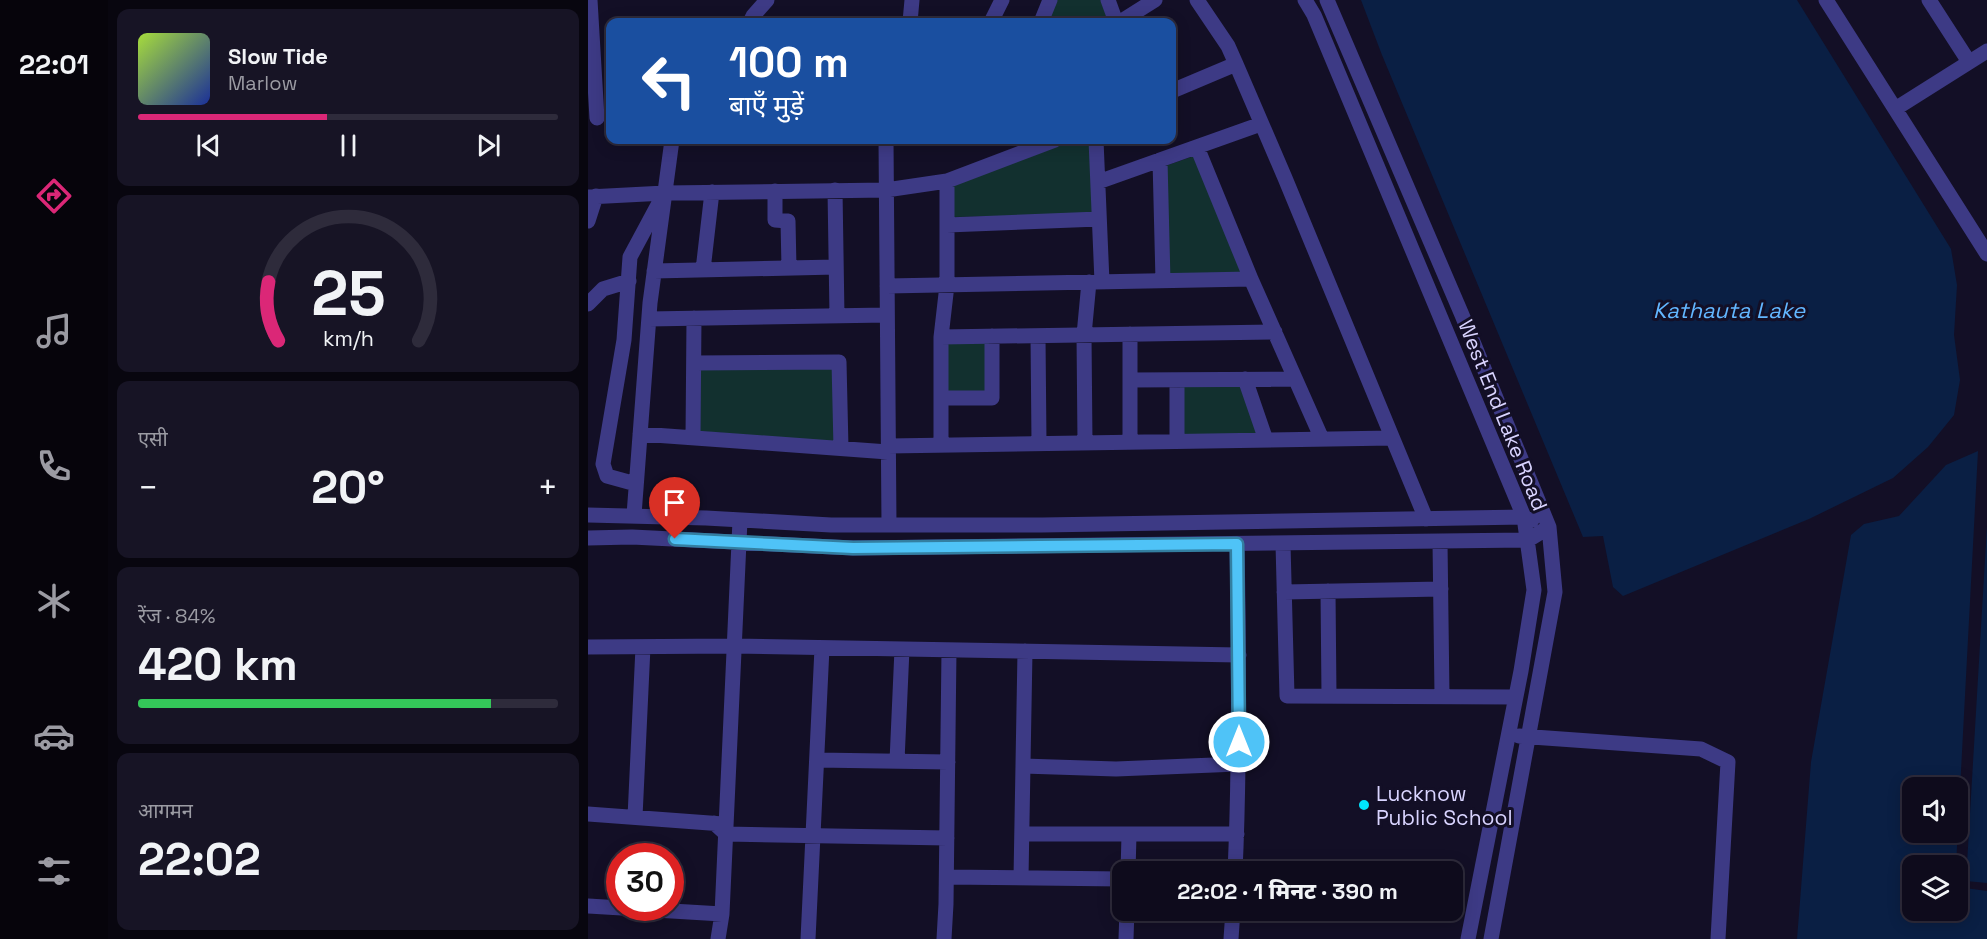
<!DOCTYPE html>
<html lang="hi">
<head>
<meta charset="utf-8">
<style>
  :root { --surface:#0e0b1c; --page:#171425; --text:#f1f3f6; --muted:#9b9ba3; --line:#2e2b3b; --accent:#db2777 }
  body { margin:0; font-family:"Space Grotesk","Noto Sans Devanagari",sans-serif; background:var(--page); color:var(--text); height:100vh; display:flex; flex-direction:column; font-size:22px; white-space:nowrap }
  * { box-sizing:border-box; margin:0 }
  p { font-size:20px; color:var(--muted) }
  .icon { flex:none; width:33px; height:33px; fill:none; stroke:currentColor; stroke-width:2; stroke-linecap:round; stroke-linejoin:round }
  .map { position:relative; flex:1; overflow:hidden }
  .sheet { display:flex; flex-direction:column; gap:9px; padding:9px; background:#08060f; width:480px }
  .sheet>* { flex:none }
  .hud { position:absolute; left:18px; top:18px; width:570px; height:126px; border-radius:12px; box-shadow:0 3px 15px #0003,0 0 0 2px var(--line); background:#1a4fa0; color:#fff; overflow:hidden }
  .tools { position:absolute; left:1314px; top:777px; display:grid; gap:12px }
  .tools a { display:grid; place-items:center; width:66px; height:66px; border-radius:12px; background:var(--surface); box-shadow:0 3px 15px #0003,0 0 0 2px var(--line); font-size:30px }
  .speed { position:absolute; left:18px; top:843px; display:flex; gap:12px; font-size:30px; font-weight:700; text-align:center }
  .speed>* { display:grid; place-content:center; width:78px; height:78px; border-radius:50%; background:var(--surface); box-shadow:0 3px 15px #0003,0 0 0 2px var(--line); line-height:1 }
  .speed .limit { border:9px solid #d22; background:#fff; color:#111 }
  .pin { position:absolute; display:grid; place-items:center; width:51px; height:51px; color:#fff; margin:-62px -26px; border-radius:50% 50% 50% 0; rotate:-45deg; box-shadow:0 0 6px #0007 }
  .pin .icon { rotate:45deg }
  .me { position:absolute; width:66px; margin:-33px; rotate:0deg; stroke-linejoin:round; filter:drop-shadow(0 0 4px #0008) }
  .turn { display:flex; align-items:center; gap:21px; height:126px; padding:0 24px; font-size:27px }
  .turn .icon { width:78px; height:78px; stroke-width:2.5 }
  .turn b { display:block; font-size:42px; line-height:51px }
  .big { font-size:45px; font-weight:800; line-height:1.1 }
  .sheet .tile { flex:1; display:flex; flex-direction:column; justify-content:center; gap:9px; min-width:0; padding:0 21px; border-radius:12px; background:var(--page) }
  .sheet .dial { align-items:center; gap:0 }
  .dial svg { height:156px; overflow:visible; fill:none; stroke:var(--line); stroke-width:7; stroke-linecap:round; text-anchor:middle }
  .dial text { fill:var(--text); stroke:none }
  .song { display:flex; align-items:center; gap:18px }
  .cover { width:72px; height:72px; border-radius:9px; background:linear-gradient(135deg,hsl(80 70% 55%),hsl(230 70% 35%)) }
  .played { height:6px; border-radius:3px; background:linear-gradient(90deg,var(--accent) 45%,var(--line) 45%) }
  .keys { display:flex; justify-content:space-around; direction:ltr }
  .heat { display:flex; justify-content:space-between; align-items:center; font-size:33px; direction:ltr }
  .charge { height:9px; border-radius:4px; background:linear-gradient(90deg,#34c759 84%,var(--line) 0) }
  .trip { position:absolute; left:524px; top:861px; width:351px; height:60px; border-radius:12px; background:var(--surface); box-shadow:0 3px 15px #0003,0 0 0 2px var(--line); font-weight:800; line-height:60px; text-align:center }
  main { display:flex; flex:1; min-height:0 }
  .tabs { display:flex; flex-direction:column; width:108px; justify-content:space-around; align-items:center; background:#06040b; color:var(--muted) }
  .tabs .icon { width:42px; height:42px }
  .tabs .current { color:var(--accent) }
  .tabs b { font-size:27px; color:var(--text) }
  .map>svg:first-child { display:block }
  .green { fill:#12302f }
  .water { fill:#0a1f44; fill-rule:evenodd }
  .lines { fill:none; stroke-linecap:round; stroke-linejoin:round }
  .minor { stroke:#3d3a85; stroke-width:15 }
  .route-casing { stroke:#337fa1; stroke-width:15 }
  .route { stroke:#4fc3f7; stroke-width:10 }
  .poi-dot { fill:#00e5ff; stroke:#130f26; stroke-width:2 }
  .labels { text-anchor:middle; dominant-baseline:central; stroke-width:6; stroke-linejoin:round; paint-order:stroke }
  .street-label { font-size:21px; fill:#d9d4ff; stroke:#130f26 }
  .poi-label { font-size:21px; fill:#d9d4ff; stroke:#130f26; text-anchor:start }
  .water-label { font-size:22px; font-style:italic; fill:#62b6ff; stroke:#130f26 }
</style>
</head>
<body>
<main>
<nav class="tabs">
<b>22:01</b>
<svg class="icon current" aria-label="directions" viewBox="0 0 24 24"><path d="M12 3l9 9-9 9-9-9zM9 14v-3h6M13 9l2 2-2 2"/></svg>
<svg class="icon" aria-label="music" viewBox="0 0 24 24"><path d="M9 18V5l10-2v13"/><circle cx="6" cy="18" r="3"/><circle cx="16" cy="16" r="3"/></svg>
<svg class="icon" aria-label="phone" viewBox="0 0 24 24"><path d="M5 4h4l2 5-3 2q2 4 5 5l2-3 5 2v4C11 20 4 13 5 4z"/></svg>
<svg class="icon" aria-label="climate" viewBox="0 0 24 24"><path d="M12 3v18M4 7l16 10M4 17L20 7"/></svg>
<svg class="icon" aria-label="car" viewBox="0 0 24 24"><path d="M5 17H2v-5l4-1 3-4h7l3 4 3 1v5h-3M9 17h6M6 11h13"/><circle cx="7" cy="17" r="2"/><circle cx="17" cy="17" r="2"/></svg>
<svg class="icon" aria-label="filters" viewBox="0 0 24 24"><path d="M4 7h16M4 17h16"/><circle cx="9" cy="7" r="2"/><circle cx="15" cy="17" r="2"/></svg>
</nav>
<section class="sheet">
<div class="tile">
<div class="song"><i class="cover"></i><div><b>Slow Tide</b><p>Marlow</p></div></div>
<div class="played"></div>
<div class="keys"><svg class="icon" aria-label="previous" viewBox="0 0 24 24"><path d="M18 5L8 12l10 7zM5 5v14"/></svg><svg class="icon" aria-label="pause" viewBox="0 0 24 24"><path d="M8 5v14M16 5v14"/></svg><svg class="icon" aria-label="next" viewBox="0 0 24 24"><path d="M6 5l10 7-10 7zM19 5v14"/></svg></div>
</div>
<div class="tile dial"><svg viewBox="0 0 100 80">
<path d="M14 69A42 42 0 1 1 86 69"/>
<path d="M14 69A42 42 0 0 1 9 39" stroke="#db2777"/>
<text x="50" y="56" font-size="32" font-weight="700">25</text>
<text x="50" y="72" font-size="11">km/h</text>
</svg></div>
<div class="tile"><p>एसी</p>
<div class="heat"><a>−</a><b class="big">20°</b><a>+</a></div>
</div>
<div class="tile"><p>रेंज · 84%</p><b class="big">420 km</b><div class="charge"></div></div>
<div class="tile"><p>आगमन</p><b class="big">22:02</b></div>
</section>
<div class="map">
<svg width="1399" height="939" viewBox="0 0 1399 939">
  <rect width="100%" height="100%" fill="#130f26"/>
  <!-- green -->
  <path class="green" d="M 469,0 L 513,0 L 519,18 L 508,22 L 459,22 Z
    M 483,140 L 502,140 L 505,215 L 364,217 L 365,185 Z
    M 606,156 L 655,273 L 581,276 L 577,166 Z
    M 356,342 L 401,342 L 400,395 L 356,395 Z
    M 246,367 L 248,442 L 110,431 L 111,370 Z
    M 653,382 L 673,435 L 593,437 L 592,383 Z"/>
  <!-- water -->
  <path class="water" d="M 773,0 L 1209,0 L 1363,249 L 1369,285 L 1366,335 L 1372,380 L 1366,415 L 1340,447 L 1305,478 L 1221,519 L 1035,596 L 1025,587 L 1015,536 L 995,537 L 794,55 Z
    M 1390,451 L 1368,865 L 1324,866 L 1324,910 L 1370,910 L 1370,887 L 1399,891 L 1399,939 L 1209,939 L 1223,762 L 1263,535 L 1276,524 L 1311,516 L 1358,465 ZM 1324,788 L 1370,788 L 1370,832 L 1324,832 Z
    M 1399,526 L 1399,883 L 1378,881 Z"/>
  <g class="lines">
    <!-- minor -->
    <path class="minor" d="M 2,0 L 9,118
      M 520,0 L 528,22
      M 609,0 L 640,46 L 648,64 L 697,178 L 838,519
      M 717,0 L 726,15 L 936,517 L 946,590 L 933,671 L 880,939
      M 739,0 L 874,315 L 961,527 L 967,592 L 903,939
      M 1238,0 L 1399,254
      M 1341,0 L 1381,62
      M 162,22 L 165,16 L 179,0
      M 322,22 L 324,0
      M 403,22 L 414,0
      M 453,22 L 462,0
      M 532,22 L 567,0
      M 584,91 L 648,64
      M 1307,109 L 1399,51
      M 298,140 L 301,525
      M 508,140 L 514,282
      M 609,147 L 663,279 L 734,439
      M 572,160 L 575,281
      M 510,182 L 673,124
      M 247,190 L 249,316
      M 187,191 L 187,220 L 200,221 L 201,268
      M 0,197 L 77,193 L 298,190 L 359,181 L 467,140
      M 0,221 L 8,196
      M 359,225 L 511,219
      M 115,270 L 124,192
      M 66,271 L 248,267
      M 299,286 L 663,279
      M 0,304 L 15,289 L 41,281
      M 61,319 L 299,315
      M 542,334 L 542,442
      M 450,336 L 451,443
      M 353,337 L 687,332
      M 106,363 L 251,362 L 253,448
      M 657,379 L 678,440
      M 542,380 L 707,379
      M 589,380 L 589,441
      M 353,398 L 404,398 L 404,336
      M 52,434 L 300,452
      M 105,438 L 106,318
      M 497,443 L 496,335 L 501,282
      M 353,445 L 353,337 L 359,285 L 359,181
      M 300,446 L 804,438
      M 48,484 L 19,476 L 15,464 L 36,340 L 42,257 L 71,203
      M 0,515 L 118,518 L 243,525 L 454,525 L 936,517 L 944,520
      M 46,515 L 62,303 L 84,140
      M 0,538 L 44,537 L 265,548 L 940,540 L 961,527
      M 852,542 L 854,696
      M 695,544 L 699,696 L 928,697
      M 740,591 L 741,696
      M 696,592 L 853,589
      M 0,647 L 146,646 L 651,655
      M 931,736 L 1113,749 L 1140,762 L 1130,939
      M 229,760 L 360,762
      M 309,761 L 314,649
      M 435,766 L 528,769 L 650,764
      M 0,814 L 135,824
      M 47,817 L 55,647
      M 126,823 L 138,834 L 359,838
      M 435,834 L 649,834
      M 540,872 L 541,835
      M 647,872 C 652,763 651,654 649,545
      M 359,877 L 534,879
      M 433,878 L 437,651
      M 0,906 L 134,914
      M 130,939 L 134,914 L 152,520
      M 220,939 L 234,648
      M 356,939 L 358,904 L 361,650
      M 538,939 L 539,910
      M 643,939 L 645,910"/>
  </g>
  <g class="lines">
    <defs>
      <path id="route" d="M 87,539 L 265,548 L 649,544 L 651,742"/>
    </defs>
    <!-- route casing -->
    <use href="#route" class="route-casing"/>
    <!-- route -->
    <use href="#route" class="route"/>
  </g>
  <!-- markers -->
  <circle class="poi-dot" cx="776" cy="805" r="6"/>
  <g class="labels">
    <!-- street labels -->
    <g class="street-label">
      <text transform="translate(915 415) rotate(68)">West End Lake Road</text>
    </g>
    <!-- poi labels -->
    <g class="poi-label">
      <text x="788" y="793">Lucknow<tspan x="788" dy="24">Public School</tspan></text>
    </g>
    <!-- water labels -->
    <g class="water-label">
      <text x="1141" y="310">Kathauta Lake</text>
    </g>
  </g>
</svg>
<div class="tools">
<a><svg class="icon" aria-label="sound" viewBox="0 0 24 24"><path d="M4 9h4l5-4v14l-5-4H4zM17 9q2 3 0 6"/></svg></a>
<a><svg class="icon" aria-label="layers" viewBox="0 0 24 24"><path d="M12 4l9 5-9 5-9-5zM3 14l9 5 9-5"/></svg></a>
</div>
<div class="speed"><div class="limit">30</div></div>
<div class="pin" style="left:87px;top:539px;background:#d93025"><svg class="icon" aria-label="arrive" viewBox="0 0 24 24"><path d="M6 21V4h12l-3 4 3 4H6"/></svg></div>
<svg class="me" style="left:651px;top:742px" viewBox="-20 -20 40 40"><circle r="17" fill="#4fc3f7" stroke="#fff" stroke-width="3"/><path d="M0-11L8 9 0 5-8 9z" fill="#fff"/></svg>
<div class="trip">22:02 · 1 मिनट · 390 m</div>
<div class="hud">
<div class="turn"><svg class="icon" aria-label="left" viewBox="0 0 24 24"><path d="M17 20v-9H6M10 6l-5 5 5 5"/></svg><div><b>100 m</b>बाएँ मुड़ें</div></div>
</div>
</div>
</main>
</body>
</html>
